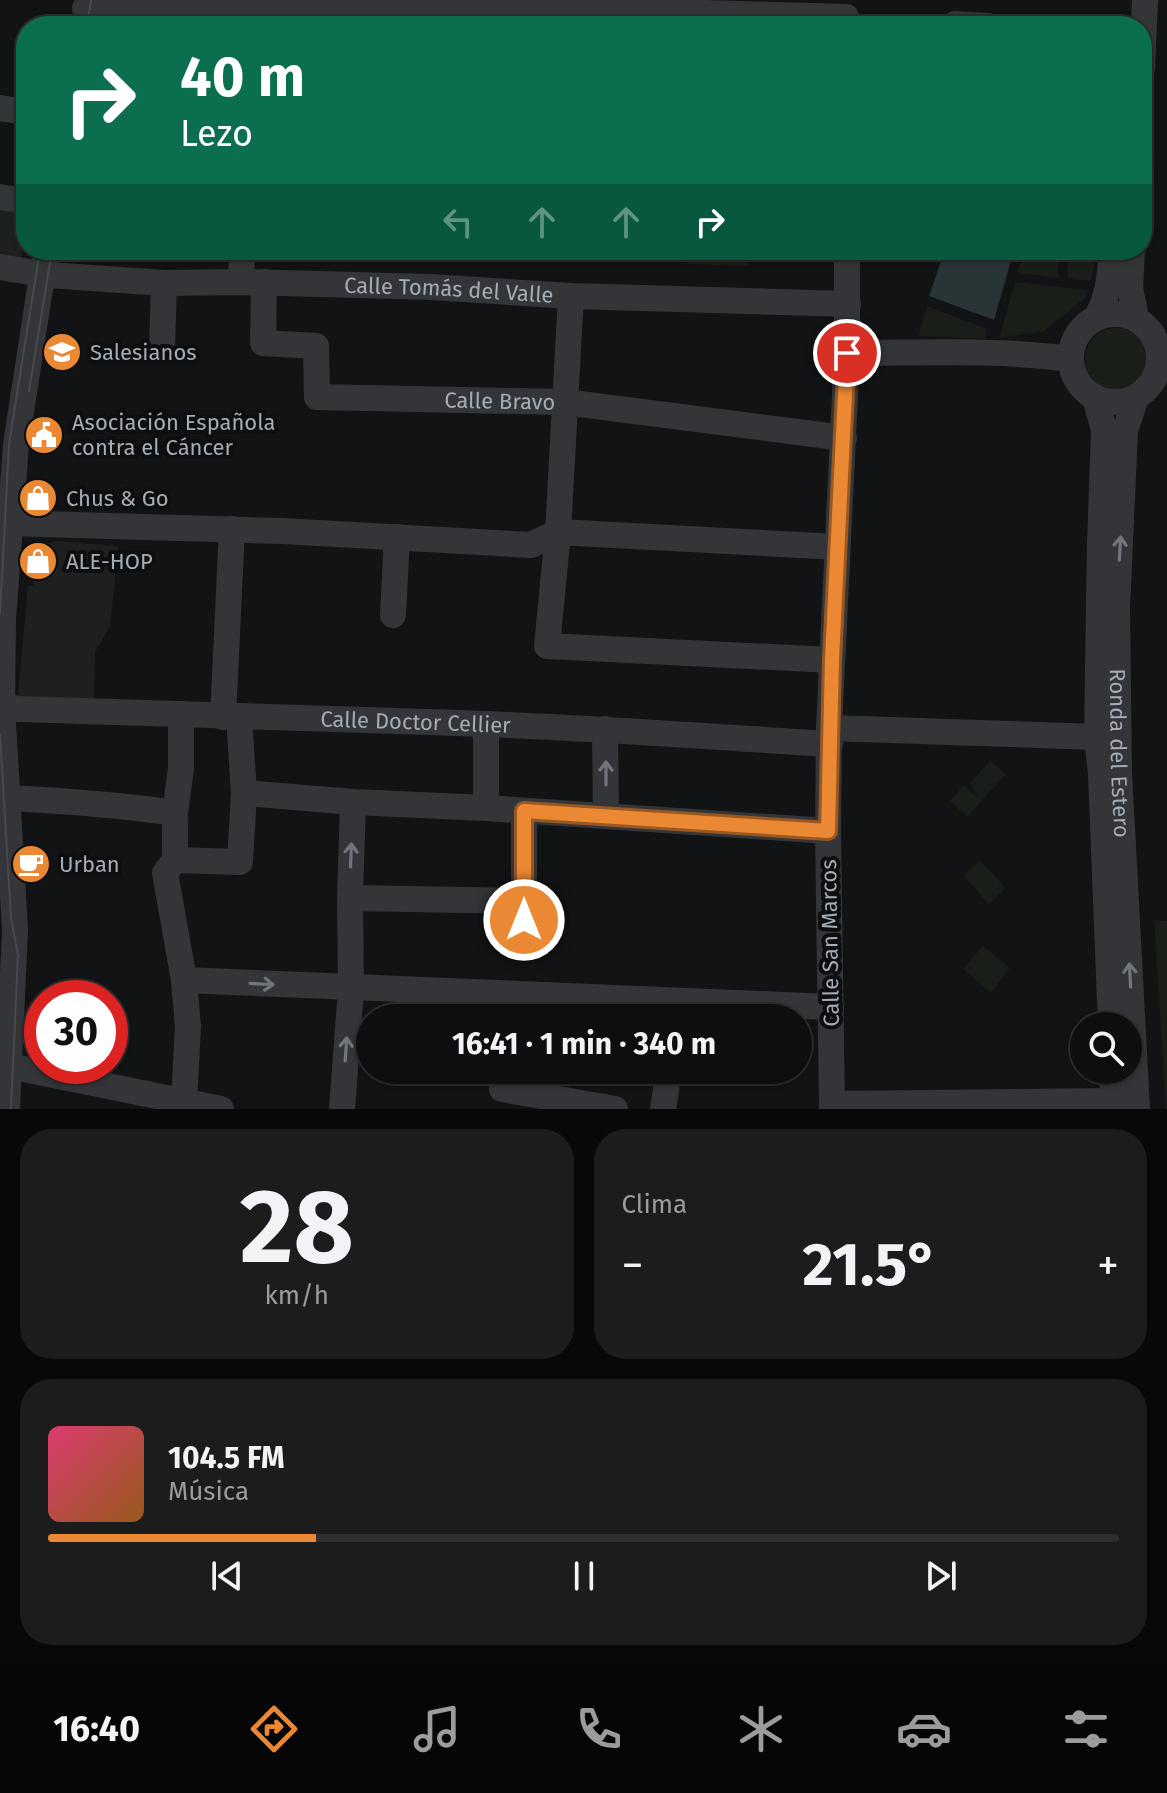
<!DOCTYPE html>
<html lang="es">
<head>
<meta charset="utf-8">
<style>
  :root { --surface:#0e0e0f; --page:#1c1c1d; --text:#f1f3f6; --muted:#9b9c9e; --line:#2e2e2f; --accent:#eb8833 }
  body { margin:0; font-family:"Fira Sans",sans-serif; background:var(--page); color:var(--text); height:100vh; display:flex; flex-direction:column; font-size:30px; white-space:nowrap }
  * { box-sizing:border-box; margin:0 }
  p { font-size:26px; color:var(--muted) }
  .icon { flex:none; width:44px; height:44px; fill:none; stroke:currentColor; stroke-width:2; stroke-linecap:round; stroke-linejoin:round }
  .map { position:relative; height:1109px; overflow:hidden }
  .side { display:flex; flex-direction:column; gap:20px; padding:20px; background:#080808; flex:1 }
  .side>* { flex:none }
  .top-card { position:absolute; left:16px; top:16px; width:1136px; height:244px; border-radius:32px; box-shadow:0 2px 6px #0004,0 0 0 2px var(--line); background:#0b6e4f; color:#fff; overflow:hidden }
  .fabs { position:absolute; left:1070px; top:1012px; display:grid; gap:16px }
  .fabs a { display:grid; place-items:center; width:72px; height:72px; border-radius:50%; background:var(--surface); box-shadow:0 2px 6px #0004,0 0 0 2px var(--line); font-size:40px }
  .speed { position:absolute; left:24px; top:980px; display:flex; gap:16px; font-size:40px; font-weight:700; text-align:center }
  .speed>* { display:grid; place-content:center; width:104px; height:104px; border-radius:50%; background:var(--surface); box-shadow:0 2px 6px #0004,0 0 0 2px var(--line); line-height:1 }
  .speed .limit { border:12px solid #d22; background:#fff; color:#111 }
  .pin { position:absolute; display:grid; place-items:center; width:68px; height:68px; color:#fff; margin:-34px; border:4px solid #fff; border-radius:50%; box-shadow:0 2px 8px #0007 }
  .me { position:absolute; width:88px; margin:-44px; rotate:0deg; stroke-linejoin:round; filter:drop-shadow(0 0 6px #0008) }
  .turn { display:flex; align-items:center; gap:28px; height:168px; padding:0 32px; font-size:36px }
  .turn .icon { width:104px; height:104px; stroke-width:2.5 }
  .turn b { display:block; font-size:56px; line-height:68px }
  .lanes { display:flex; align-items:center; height:76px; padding:0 32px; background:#0003; justify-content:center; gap:40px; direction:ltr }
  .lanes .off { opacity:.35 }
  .big { font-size:60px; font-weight:700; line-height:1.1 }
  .side .card { flex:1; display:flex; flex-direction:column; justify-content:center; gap:12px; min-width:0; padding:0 28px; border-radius:32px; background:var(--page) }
  .side .dial { align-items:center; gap:0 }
  .dial b { font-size:104px; line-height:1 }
  .song { display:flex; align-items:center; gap:24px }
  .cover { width:96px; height:96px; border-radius:12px; background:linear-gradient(135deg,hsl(340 70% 55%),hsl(30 70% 35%)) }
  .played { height:8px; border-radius:4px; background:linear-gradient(90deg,var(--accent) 25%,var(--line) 25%) }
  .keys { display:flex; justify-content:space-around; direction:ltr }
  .heat { display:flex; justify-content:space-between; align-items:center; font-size:44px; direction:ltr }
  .side .tiles { flex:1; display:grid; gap:20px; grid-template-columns:1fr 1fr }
  .card:last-child { grid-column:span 2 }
  .trip { position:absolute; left:356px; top:1004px; width:456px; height:80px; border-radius:40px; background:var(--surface); box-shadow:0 2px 6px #0004,0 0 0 2px var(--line); font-weight:700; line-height:80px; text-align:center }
  .tab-bar { display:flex; height:128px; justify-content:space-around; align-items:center; background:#060606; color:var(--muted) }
  .tab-bar .icon { width:56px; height:56px }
  .tab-bar .on { color:var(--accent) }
  .tab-bar b { font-size:36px; color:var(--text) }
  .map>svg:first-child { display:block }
  .built { fill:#1e1f21 }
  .green { fill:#191e19 }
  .water { fill:#293437 }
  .pier { fill:#121314 }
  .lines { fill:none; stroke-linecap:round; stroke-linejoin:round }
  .minor { stroke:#333539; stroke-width:26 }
  .tram { stroke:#464a4e; stroke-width:2 }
  .oneway { stroke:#71767d }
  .route-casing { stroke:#995821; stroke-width:20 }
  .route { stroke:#eb8833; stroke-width:14 }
  .labels { text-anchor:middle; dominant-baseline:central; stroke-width:8; stroke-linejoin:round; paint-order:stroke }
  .street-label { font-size:22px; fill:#a4acb4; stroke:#0d0e0f }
  .poi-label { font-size:22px; fill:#a4acb4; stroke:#0d0e0f; text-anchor:start }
</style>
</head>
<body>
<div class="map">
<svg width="1167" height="1109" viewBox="0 0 1167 1109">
  <rect width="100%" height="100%" fill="#121314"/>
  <!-- built -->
  <path class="built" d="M 0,205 L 26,209 L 26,230 L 21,263 L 0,260 Z
    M 55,541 L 118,546 L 110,626 L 95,652 L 94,701 L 19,697 L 18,695 L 28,586 L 33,586 L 35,558 L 39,550 L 46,544 Z"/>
  <!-- green -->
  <path class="green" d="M 688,250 L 749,250 L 748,266 L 687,264 Z
    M 1026,250 L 1057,250 L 1058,278 L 1017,273 Z
    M 1066,250 L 1096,250 L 1095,263 L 1090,281 L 1068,278 Z
    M 1015,282 L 1088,290 L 1085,298 L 1044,331 L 999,338 Z
    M 927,306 L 987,329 L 985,339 L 918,336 Z
    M1085 359a31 31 0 1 1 62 0a31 31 0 1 1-62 0Z
    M 990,761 L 1006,774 L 967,817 L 950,801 L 964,785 L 978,798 L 970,783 Z
    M 979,860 L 1006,888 L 989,904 L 964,876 Z
    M 1154,920 L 1167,921 L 1167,1109 L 1166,1109 Z
    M 983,946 L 1010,968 L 991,993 L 963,969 Z"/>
  <!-- water -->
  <path class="water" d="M 945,250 L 1014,250 L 994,320 L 929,296 Z"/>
  <!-- pier -->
  <path class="pier" d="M 1166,54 L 1158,184 L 1142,188 L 1142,61 Z"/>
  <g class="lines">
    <!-- minor -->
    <g class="minor">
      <path d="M 85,8 L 90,8 L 120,1 L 341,10 L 634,11 L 846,17"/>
      <path d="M 955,24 L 988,26"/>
      <path d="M 1142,69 L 1145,0"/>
      <path d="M 0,108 L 26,112"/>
      <path d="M 0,197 L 26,201"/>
      <path d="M 1132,250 L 1130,287 L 1136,318"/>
      <path id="s1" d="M 0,267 L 49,275 L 164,283 L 241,282 L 431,287 L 571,296 L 848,304"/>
      <path d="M 241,282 L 242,250"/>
      <path id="s2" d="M 264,282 L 263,343 L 316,346 L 317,397 L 564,402 L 844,438"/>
      <path d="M 571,296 L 558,532 L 547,646 L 832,660"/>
      <circle cx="1115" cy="358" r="44"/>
      <path d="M 1096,318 C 1109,296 1110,275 1112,250"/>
      <path d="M 162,348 L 164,283"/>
      <path d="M 847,353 C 922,353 997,349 1071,359"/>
      <path d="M 1095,397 L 1104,430 L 1100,544 L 1097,737 L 1101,774 L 1111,1026"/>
      <path id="s3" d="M 1136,397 L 1125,431 L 1117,609 L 1119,772 L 1137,1109"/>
      <path d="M 8,523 L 283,531 L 531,545 L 558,532 L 837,547"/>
      <path d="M 393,615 L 397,537"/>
      <path id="s4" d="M 2,706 L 19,709 C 175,715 330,718 485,724 C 600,728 715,737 830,744"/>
      <path d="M 181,714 L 181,768 L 175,813 L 175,860 L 240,862 L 244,793 L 239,717"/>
      <path d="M 223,717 L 232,529"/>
      <path d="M 486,724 L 486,808"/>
      <path d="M 829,728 L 1097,737"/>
      <path d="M 605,729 L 606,816"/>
      <path d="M 244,793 L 353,802 L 486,808 L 828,831"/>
      <path d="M 7,800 L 11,798 C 66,801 121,805 175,813"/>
      <path d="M 524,811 L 524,940"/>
      <path d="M 175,860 L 165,873 L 184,980 L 188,1026 L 184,1101"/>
      <path d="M 350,898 L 524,901"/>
      <path d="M 184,980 C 400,991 616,996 831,1007"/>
      <path d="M 514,1018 L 518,994"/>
      <path d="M 9,1066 L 221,1109"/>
      <path d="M 1112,1070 L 1114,1109"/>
      <path d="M 502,1089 L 615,1109"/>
      <path d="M 832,1104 L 1113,1101"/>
      <path d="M 7,1109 L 15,930 L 2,706 L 3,619 L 16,444 L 46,250"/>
      <path d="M 342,1109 L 351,989 L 350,898 L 353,802"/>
      <path d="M 663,1109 L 669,1070"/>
      <path d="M 832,1109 L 828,831 L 829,728 L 847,353 L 847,250"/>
    </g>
    <!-- tram -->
    <path class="tram" d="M 87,26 L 91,0
      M 29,391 L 52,250
      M 0,614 L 9,444 L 40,250
      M 0,735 L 11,918 L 18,955 L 11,1109"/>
  </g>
  <!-- one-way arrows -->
  <defs><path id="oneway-shaft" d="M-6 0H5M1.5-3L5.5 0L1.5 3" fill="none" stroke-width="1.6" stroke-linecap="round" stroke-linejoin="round" transform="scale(2)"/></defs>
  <g class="oneway">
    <use href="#oneway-shaft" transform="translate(1120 548) rotate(-87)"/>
    <use href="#oneway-shaft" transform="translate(606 773) rotate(-90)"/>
    <use href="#oneway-shaft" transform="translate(351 855) rotate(-88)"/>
    <use href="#oneway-shaft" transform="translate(1130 975) rotate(-93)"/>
    <use href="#oneway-shaft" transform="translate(262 984) rotate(3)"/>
    <use href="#oneway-shaft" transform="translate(346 1049) rotate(-86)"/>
  </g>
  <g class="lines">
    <defs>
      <path id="route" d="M 524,920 L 524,811 L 828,831 L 832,660 L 847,353"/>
    </defs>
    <!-- route casing -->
    <use href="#route" class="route-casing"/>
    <!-- route -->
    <use href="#route" class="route"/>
  </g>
  <!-- icons -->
  <defs>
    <symbol id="school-disc" viewBox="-11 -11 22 22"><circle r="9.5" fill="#eb8833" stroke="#0d0e0f"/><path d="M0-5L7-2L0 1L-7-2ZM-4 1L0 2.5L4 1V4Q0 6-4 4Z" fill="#fff"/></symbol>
    <symbol id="civic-disc" viewBox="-11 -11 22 22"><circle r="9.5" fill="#eb8833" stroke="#0d0e0f"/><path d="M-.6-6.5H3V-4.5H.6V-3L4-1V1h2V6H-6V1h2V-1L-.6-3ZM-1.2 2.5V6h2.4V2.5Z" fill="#fff"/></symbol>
    <symbol id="shop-disc" viewBox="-11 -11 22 22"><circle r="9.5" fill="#eb8833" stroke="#0d0e0f"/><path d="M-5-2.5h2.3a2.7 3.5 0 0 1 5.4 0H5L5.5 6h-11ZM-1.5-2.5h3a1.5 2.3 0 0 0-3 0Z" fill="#fff"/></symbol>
    <symbol id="cafe-disc" viewBox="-11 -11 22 22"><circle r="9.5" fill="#eb8833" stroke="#0d0e0f"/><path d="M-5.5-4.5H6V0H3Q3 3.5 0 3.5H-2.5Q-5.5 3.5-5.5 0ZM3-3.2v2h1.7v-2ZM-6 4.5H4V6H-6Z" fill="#fff"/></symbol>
  </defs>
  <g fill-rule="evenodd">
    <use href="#school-disc" x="40" y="330" width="44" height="44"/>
    <use href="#civic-disc" x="22" y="413" width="44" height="44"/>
    <use href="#shop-disc" x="16" y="476" width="44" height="44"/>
    <use href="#shop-disc" x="16" y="539" width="44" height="44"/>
    <use href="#cafe-disc" x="9" y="842" width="44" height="44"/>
  </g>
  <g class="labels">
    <!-- street labels -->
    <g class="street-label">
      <text stroke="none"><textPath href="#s1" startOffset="450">Calle Tomás del Valle</textPath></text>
      <text stroke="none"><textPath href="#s2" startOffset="348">Calle Bravo</textPath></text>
      <text stroke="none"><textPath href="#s4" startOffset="414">Calle Doctor Cellier</textPath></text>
      <text stroke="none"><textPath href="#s3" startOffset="358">Ronda del Estero</textPath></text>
      <text transform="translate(830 943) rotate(-91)">Calle San Marcos</text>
    </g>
    <!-- poi labels -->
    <g class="poi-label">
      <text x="90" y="352">Salesianos</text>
      <text x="72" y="422">Asociación Española<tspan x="72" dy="25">contra el Cáncer</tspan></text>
      <text x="66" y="498">Chus &amp; Go</text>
      <text x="66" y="561">ALE-HOP</text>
      <text x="59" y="864">Urban</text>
    </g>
  </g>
</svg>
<div class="fabs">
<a><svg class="icon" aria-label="search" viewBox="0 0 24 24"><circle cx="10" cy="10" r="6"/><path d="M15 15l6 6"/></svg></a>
</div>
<div class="speed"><div class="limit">30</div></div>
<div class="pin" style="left:847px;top:353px;background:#d93025"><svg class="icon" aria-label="arrive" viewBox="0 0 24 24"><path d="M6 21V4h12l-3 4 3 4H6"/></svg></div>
<svg class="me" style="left:524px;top:920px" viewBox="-20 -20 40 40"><circle r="17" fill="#eb8833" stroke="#fff" stroke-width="3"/><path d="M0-11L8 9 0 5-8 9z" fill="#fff"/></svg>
<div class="trip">16:41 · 1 min · 340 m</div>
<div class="top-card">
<div class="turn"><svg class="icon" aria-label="right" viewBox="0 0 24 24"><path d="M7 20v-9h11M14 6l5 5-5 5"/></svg><div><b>40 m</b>Lezo</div></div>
<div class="lanes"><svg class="icon off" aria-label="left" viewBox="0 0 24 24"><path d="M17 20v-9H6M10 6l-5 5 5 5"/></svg><svg class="icon off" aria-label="ahead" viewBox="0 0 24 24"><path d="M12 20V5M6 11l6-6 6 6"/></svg><svg class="icon off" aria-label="ahead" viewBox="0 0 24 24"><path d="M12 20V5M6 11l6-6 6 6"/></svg><svg class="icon" aria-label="right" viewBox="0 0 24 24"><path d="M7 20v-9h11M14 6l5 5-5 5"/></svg></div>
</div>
</div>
<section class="side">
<div class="tiles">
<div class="card dial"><b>28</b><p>km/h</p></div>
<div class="card"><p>Clima</p>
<div class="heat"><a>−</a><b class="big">21.5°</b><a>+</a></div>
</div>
<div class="card">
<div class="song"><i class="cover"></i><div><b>104.5 FM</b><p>Música</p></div></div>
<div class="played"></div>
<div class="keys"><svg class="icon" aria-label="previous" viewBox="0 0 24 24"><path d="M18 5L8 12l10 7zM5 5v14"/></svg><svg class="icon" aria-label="pause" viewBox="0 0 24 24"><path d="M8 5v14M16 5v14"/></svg><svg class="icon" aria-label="next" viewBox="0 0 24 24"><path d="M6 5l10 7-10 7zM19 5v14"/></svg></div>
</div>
</div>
</section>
<nav class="tab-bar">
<b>16:40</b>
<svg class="icon on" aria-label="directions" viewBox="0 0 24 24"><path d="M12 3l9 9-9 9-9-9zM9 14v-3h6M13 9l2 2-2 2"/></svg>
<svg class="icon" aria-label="music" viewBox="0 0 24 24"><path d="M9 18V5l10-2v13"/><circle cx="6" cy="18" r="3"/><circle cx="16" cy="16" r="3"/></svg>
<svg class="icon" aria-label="phone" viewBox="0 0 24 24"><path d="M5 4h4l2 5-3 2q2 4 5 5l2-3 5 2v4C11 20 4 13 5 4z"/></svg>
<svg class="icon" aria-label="climate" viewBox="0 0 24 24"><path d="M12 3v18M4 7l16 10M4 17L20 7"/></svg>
<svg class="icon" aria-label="car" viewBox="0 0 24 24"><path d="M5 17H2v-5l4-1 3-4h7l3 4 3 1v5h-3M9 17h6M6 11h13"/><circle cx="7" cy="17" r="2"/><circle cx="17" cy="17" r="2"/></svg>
<svg class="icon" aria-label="filters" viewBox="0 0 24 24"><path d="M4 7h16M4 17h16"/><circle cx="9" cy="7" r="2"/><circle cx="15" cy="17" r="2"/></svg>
</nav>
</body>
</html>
